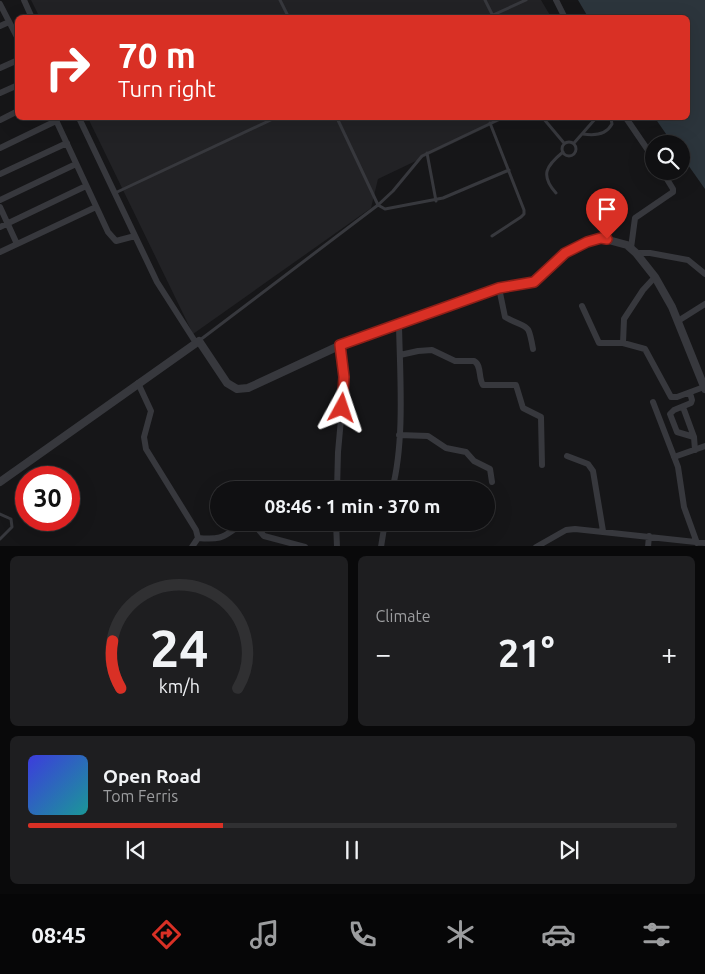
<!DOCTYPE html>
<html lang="en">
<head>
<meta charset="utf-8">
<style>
  :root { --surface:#101012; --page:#1e1e20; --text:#f1f3f6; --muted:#9c9d9f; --line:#303032; --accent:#d93025 }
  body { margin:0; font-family:Ubuntu,sans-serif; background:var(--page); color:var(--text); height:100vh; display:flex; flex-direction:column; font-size:19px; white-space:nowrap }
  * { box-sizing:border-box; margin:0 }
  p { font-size:16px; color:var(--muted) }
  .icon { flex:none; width:28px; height:28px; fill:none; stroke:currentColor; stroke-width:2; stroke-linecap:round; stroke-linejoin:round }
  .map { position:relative; height:546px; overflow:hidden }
  .drawer { display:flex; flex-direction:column; gap:10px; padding:10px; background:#09090a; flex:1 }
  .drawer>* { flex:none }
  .hud { position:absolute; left:15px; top:15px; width:675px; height:105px; border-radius:8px; box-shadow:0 5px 20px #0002,0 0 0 1px var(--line); background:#d93025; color:#fff; overflow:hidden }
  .controls { position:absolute; left:645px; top:135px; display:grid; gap:10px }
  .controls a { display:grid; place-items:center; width:45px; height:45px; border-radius:50%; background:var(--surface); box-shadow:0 5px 20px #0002,0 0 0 1px var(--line); font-size:25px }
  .speed { position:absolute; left:15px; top:466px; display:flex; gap:10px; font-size:25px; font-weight:700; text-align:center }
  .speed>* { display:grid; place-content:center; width:65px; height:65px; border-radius:50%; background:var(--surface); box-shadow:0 5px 20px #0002,0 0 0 1px var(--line); line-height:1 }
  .speed .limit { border:8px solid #d22; background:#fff; color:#111 }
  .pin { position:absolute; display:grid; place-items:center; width:42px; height:42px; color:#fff; margin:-51px -21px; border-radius:50% 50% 50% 0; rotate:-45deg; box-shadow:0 0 5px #0007 }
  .pin .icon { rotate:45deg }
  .me { position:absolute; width:55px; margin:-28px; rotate:5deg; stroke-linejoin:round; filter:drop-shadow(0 0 4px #0008) }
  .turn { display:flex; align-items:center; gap:18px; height:105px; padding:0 20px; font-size:22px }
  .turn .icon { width:65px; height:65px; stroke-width:2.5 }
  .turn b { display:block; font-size:35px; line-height:42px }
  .big { font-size:38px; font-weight:700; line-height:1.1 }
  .drawer .tile { flex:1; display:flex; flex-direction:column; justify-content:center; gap:8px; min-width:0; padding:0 18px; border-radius:8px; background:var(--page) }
  .drawer .dial { align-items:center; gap:0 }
  .dial svg { height:130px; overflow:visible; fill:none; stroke:var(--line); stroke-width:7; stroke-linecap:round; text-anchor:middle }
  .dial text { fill:var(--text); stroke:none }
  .song { display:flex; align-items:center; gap:15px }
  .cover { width:60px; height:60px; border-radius:8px; background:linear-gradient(135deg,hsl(240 70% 55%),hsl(180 70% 35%)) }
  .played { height:5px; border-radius:2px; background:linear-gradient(90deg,var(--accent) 30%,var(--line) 30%) }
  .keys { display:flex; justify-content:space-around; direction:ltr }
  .heat { display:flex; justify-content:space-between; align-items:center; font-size:28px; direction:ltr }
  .drawer .tiles { flex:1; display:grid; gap:10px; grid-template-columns:1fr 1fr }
  .tile:last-child { grid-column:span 2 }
  .trip { position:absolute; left:210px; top:481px; width:285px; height:50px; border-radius:25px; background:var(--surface); box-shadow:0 5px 20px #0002,0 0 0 1px var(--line); font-weight:700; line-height:50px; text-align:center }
  .menu { display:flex; height:80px; justify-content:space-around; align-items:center; background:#060607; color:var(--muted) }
  .menu .icon { width:35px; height:35px }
  .menu .current { color:var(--accent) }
  .menu b { font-size:22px; color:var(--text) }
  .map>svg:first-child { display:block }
  .built { fill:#222225 }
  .water { fill:#2c353c }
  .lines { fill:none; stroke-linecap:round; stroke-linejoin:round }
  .service { stroke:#37383d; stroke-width:3 }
  .minor { stroke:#37383d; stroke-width:6 }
  .tertiary { stroke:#37383d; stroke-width:8 }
  .route-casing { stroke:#8d1f18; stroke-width:12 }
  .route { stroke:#d93025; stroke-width:9 }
</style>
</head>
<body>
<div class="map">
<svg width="705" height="547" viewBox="0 0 705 547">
  <rect width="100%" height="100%" fill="#161618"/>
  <!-- built -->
  <path class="built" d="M 31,0 L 541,0 L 551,17 L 40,18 Z
    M 88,118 L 506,118 L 378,179 L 371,208 L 193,334 Z"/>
  <!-- water -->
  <path class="water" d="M 578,0 L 705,0 L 705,189 L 681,155 L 681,144 L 673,144 L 655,118 L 688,118 L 688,18 L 588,17 Z"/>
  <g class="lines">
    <!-- service -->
    <path class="service" d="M 280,0 L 289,18
      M 485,0 L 494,18
      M 493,15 L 526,0
      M 337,118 L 378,205 L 385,209 L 443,198 L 509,170
      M 543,118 L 564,143
      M 490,123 L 524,210 L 524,214 L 521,217 L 492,236
      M 583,134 C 595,136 606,135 612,124 L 611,118
      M562 149a7 7 0 1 1 14 0a7 7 0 1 1-14 0Z
      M 574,143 L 596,118
      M 427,153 L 436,201
      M 115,193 L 275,118
      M 556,193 C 540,175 546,166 563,152
      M 200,340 L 378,205 L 393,191 L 422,156 L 502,118
      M 0,514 L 11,519 L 12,527 L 0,539"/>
    <!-- minor -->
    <path class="minor" d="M 24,0 L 32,18
      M 556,0 L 565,18
      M 0,4 L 18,39
      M 0,26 L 9,22
      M 0,68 L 18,60
      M 0,93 L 18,85
      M 55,118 L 108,232 L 116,241 L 135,236
      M 79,118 L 157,282 L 196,343
      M 626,118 L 654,159
      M 0,120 L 18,111
      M 0,148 L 56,121
      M 0,174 L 67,143
      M 0,200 L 76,164
      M 0,207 L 17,244
      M 0,227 L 86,186
      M 631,248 L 635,218 L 673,192 L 673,189 L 662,171
      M 0,252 L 96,207
      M 636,253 L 650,253 L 688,260 L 705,274
      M 499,288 L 505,317 C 528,330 528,320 533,349
      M 582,306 L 599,343 L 623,343 L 645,349 L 671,397 L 677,397 L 704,387
      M 678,321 L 705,304
      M 623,343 L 624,319 L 643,290 L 655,277
      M 400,355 L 418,351 L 432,350 L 455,361 L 474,361 C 482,365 478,378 483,385 L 516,385 L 523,408 L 541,417 L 542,465
      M 138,383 L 151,411 L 144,437 L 146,449 L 196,530 L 198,538 L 192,547
      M 690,393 L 692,400 L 691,403 L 674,410 L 670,414 L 677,432 L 694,437
      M 653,402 L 678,467 L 684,507 L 697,543
      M 683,407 L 694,437 L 695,450
      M 399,435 L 428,436 L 446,448 L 466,452 L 474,461 L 490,469 L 492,482
      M 567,456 L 588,464 L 593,471 L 603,531
      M 674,457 L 705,446
      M 337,490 L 338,452 L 344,386 L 340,345
      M 392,490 C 405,441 400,376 399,325
      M 252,522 L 264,536 L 305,547
      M 336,522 L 337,547
      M 198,538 C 231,541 223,532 248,522
      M 381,547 L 385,522
      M 536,547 L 566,530 L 575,529 L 705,543
      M 648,547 L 649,536"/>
    <!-- tertiary -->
    <path class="tertiary" d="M 0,482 L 199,341 L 227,383 L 237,389 L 248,388 L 356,338 L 499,288 L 534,282 L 565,253 L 583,244 L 601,238 L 627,245 L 636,253 L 655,277 L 672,307 L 705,389"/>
  </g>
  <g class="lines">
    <defs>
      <path id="route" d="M 342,408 L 344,377 L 340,345 L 499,288 L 534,282 L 565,253 L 587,242 L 601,238 L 607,239"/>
    </defs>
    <!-- route casing -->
    <use href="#route" class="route-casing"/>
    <!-- route -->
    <use href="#route" class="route"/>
  </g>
</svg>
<div class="controls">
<a><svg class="icon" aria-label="search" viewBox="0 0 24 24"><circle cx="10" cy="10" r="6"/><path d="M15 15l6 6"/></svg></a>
</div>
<div class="speed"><div class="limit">30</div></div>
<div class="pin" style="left:607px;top:239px;background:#d93025"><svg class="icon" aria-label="arrive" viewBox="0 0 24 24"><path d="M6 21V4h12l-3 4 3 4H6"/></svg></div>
<svg class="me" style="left:342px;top:408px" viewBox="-20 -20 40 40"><path d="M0-17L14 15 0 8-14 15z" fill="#d93025" stroke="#fff" stroke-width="4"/></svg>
<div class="trip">08:46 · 1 min · 370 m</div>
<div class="hud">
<div class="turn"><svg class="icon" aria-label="right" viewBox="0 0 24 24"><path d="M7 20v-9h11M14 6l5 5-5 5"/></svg><div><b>70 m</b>Turn right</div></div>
</div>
</div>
<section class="drawer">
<div class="tiles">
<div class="tile dial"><svg viewBox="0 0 100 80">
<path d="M14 69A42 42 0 1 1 86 69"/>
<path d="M14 69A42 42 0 0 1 9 40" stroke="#d93025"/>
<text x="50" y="56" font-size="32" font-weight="700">24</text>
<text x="50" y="72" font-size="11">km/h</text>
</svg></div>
<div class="tile"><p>Climate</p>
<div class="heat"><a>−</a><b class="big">21°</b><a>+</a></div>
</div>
<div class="tile">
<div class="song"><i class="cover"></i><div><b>Open Road</b><p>Tom Ferris</p></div></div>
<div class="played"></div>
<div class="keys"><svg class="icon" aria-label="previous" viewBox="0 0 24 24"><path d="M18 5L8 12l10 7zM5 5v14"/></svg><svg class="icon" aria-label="pause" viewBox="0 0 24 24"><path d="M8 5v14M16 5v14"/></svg><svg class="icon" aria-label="next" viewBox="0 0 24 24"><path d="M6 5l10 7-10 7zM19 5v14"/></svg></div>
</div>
</div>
</section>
<nav class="menu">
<b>08:45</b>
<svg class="icon current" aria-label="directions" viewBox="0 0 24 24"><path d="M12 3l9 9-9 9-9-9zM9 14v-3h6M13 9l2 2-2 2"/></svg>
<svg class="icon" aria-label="music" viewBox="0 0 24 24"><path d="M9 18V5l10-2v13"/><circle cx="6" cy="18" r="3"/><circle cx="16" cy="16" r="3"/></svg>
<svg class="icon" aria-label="phone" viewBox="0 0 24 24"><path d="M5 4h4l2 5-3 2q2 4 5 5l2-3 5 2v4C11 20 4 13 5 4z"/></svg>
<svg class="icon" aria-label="climate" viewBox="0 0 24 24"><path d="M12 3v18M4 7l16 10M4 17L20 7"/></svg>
<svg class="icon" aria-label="car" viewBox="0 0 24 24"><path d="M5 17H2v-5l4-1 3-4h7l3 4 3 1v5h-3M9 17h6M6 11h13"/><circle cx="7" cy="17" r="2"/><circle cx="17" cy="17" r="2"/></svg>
<svg class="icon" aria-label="filters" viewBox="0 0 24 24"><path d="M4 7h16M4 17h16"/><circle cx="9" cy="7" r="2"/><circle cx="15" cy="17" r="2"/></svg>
</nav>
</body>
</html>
